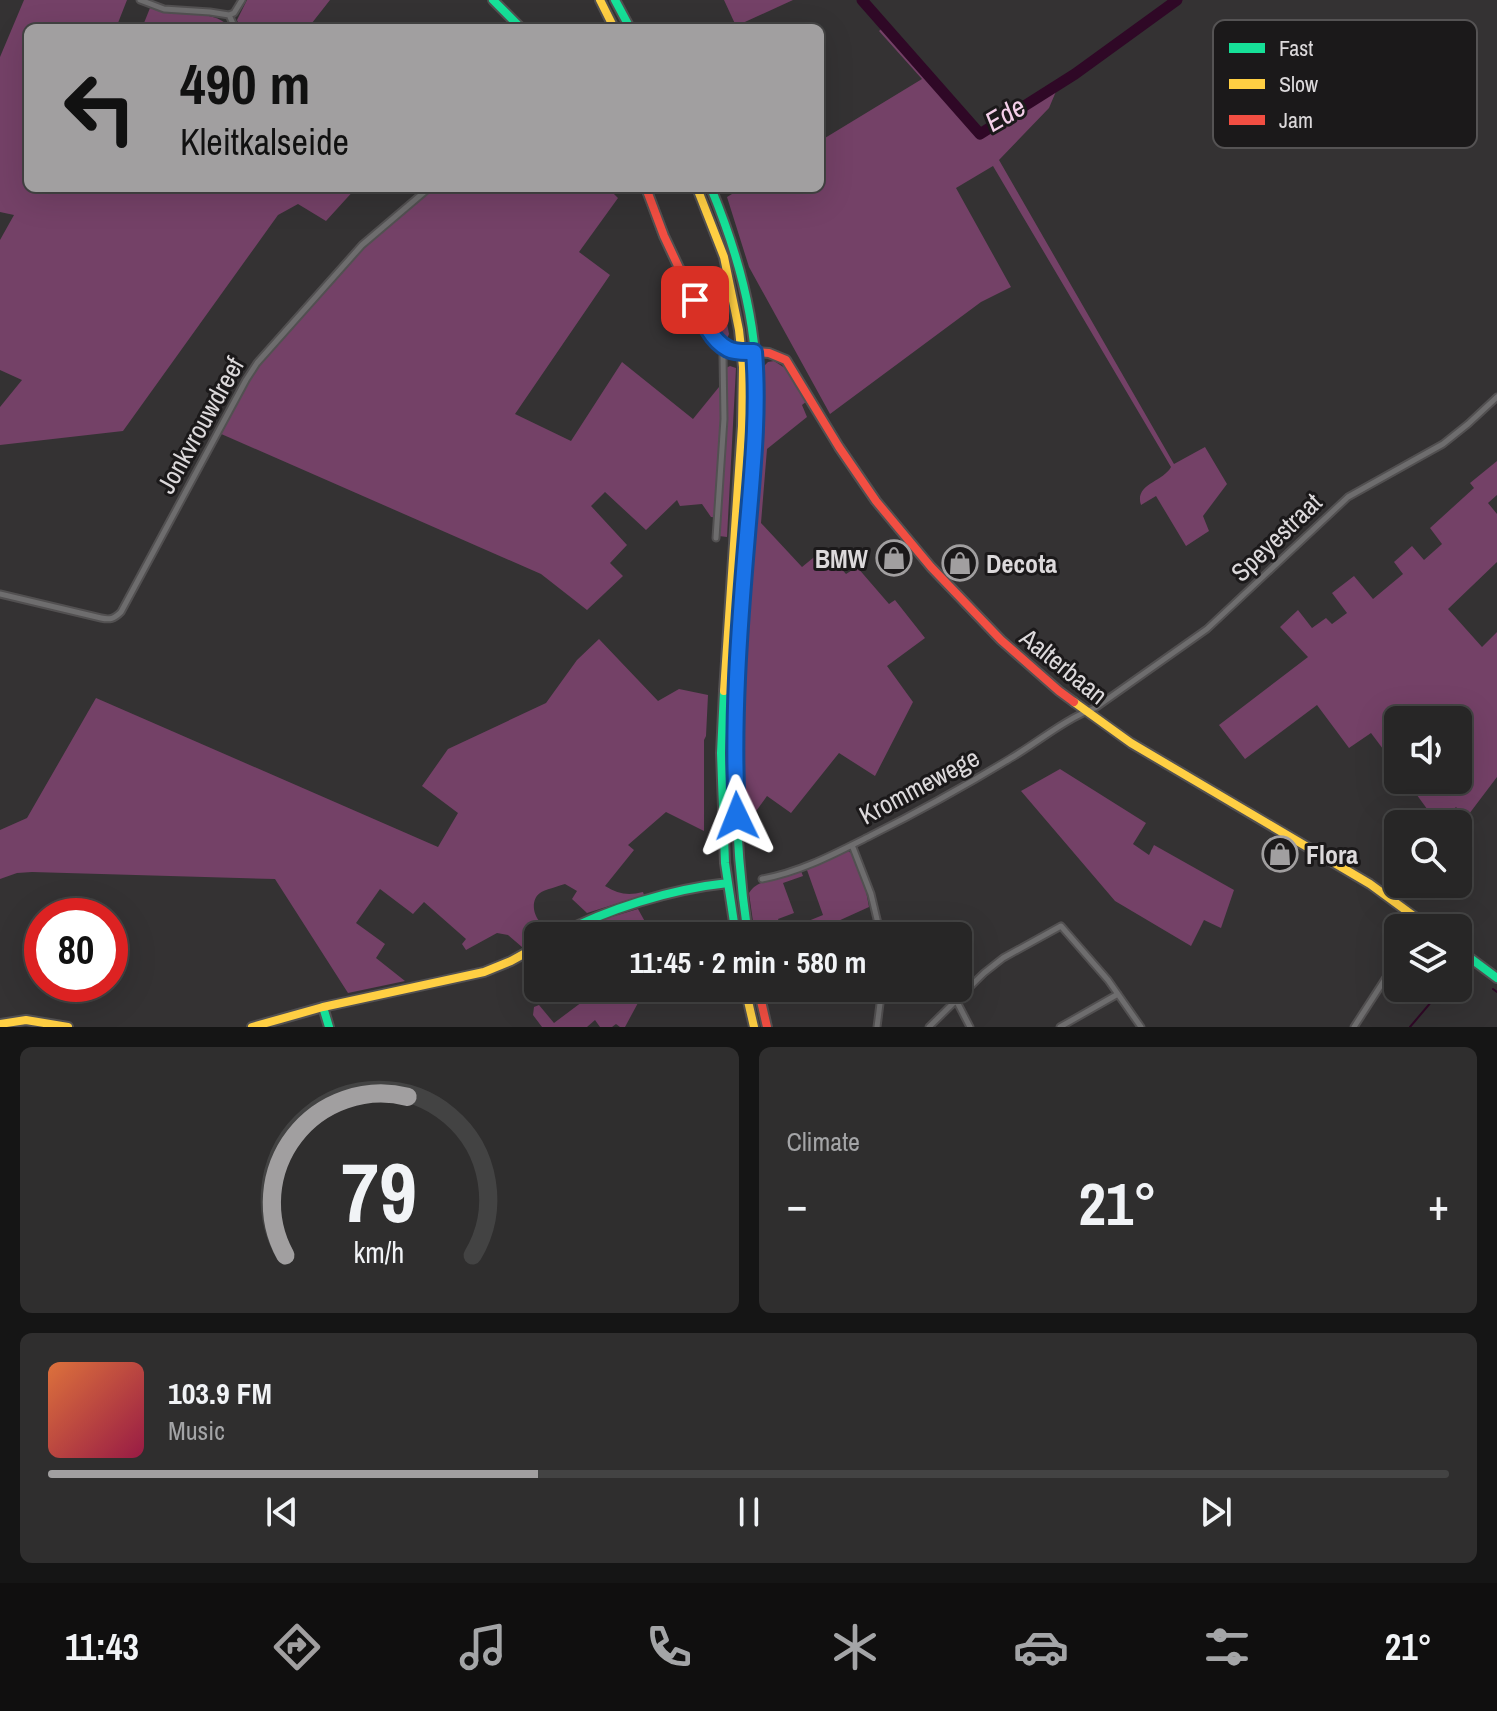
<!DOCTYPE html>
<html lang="en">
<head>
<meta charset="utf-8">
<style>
  :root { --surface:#272626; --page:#2f2e2e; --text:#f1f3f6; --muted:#a4a5a7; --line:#434343; --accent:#a19fa0 }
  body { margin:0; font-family:"Archivo Narrow",sans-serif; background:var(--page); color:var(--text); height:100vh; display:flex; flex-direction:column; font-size:30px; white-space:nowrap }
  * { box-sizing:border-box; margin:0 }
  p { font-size:26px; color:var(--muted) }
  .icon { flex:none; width:44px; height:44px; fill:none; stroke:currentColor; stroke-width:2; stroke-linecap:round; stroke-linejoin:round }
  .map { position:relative; height:1027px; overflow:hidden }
  .panel { display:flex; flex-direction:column; gap:20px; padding:20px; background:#151515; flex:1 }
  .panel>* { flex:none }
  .banner { position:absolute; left:24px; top:24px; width:800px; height:168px; border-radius:12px; box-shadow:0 8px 32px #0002,0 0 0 2px var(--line); background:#a19fa0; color:#111; overflow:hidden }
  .controls { position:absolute; left:1384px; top:706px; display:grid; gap:16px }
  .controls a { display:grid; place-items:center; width:88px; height:88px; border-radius:12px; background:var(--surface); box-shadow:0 8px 32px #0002,0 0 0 2px var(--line); font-size:40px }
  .speed { position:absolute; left:24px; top:898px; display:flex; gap:16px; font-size:40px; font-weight:700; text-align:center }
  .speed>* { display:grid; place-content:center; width:104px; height:104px; border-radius:50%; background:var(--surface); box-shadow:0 8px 32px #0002,0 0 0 2px var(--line); line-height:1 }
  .speed .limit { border:12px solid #d22; background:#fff; color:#111 }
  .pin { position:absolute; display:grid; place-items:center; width:68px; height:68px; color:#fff; margin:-34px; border-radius:16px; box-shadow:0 4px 12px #0006 }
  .me { position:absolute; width:88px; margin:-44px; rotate:358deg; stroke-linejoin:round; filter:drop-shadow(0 0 6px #0008) }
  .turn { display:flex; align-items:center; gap:28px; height:168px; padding:0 24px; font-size:36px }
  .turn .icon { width:104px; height:104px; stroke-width:2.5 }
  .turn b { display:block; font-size:56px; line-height:68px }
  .big { font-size:60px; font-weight:700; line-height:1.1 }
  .panel .card { flex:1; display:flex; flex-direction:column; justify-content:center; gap:12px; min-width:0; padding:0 28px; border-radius:12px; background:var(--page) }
  .panel .dial { align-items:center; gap:0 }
  .dial svg { height:208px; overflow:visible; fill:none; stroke:var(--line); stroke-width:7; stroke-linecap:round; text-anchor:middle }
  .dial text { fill:var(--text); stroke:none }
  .song { display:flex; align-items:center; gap:24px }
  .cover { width:96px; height:96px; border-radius:12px; background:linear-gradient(135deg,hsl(20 70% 55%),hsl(340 70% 35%)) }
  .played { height:8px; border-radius:4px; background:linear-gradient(90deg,var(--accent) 35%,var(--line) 35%) }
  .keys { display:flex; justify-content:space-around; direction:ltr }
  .heat { display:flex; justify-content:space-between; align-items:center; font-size:44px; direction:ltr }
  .panel .tiles { flex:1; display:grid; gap:20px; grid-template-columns:1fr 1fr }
  .card:last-child { grid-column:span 2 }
  .trip { position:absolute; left:524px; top:922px; width:448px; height:80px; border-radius:12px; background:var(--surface); box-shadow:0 8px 32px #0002,0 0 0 2px var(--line); font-weight:700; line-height:80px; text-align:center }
  .tabs { display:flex; height:128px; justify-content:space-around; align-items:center; background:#100f0f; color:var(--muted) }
  .tabs .icon { width:56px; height:56px }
  .tabs .on { color:var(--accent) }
  .tabs b { font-size:36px; color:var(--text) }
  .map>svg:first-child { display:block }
  .green { fill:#744167 }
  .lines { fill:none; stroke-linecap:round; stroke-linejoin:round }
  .stream { stroke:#2f0826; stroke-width:2 }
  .river { stroke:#2f0826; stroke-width:11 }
  .street-casing { stroke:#525051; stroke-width:9 }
  .fast-casing { stroke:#525051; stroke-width:12 }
  .slow-casing { stroke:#525051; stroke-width:12 }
  .jam-casing { stroke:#525051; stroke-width:12 }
  .street { stroke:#6e6d6e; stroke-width:5 }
  .fast { stroke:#16e098; stroke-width:8 }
  .slow { stroke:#ffcf43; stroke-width:8 }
  .jam { stroke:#f24e42; stroke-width:8 }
  .route-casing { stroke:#114b97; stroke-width:20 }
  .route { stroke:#1a73e8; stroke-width:14 }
  .labels { text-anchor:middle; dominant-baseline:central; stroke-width:6; stroke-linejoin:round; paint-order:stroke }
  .street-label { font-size:26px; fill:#dcd9db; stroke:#1b191a }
  .poi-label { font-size:26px; font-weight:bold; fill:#dcd9db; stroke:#1b191a; text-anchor:start }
  .water-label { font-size:28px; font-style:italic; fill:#f4cfe9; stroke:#1b191a }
  .key { fill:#1b191a; stroke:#555354; stroke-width:2 }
  .key-label { font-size:22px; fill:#dcd9db }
</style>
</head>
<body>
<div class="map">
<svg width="1497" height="1027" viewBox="0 0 1497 1027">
  <rect width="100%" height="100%" fill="#343233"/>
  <!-- green -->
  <path class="green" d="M 24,0 L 127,0 L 116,28 L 28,28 L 28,188 L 356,188 L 326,221 L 298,204 L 278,215 L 123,431 L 0,445 L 0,407 L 22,380 L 0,370 L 0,240 L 14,215 L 0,212 L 0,57 Z
    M 247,0 L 330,0 L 308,28 L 240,28 L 237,20 Z
    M 724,0 L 793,0 L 736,26 Z
    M 150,8 C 156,10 162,13 169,13 C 190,16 216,10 230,28 L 142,28 Z
    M 888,23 L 981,131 L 1026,100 L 1030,105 L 1055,87 L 1057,89 L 1049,108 L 999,160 L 1174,464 L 1205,447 L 1227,484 L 1203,516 L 1209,531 L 1186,546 L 1156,496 L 1141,505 C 1134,484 1163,482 1171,467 L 993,166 L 956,188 L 1011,287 L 981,302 L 830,414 L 749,267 L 727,197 L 742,188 L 820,188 L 820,141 L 922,79 L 879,31 Z
    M 431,188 L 608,188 L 618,198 L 579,252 L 610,275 L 515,414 L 571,441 L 622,362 L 693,419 L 719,387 L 726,386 L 726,368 L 730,366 L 736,368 L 727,537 L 719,536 L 720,518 L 711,517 L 702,504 L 680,506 L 677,500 L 646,530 L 605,492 L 591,506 L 627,545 L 610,563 L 623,576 L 587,610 L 541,574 L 219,433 L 258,365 L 353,257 L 375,236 Z
    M 719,281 L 729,334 L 726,341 C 708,331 703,311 696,292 Z
    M 774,361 L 788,370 L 807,401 L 802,405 L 807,417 L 767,449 L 761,523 L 802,567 L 824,549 L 846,574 L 857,567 L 889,604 L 895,600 L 925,638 L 887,666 L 913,702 L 875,776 L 839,753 L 791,813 L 767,796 L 751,818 L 742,816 L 741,720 L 756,498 L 762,368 L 768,362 Z
    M 1497,461 L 1497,495 L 1488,503 L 1497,514 L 1497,562 L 1448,609 L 1482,647 L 1497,632 L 1497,777 L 1466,818 L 1456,807 L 1438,824 L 1406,780 L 1458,780 L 1458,720 L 1398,720 L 1398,769 L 1371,733 L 1349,748 L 1317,705 L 1245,759 L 1219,725 L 1308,657 L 1280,627 L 1298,610 L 1312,628 L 1326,618 L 1332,624 L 1347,613 L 1332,593 L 1354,576 L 1373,599 L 1403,574 L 1394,562 L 1412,546 L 1424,560 L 1442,544 L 1430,528 L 1474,488 L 1470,483 Z
    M 599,639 L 658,701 L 679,689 L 708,695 L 706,736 L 704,740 L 704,831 L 666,812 L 628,845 L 634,850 L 605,886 C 618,894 628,896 643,892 L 644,895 L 587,913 L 572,899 L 577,891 L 565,884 C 559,886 544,890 540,893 C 527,902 536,929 553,927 C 557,927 561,923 565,922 L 566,923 L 542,936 L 538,936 L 538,938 L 522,947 L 508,935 L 497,933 L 466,950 L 462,944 L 466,939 L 424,902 L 413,914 L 380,889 L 356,923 L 385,944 L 376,958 L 405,981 L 348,993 L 275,879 L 32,872 L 17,873 L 0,879 L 0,830 L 27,818 L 96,698 L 438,847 L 458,813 L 422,786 L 448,749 L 546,703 L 577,660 Z
    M 1060,769 L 1146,823 L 1133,844 L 1149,855 L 1154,845 L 1234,890 L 1221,928 L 1204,920 L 1191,946 L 1115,901 L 1021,791 Z
    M 848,851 L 853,854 L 866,891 L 869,907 L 805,936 L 791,936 L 798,933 L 796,926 L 823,915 L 807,870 Z
    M 801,871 L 803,876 L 783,883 L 794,913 L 778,919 L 784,936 L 755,936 L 749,893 C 757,881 767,882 781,878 C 788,876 795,873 801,871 Z
    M 638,909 L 653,936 L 615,936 L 601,920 Z
    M 580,988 L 646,988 L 625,1027 L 620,1027 L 616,1024 L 612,1027 L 600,1027 L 595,1020 L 587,1027 L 542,1027 L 533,1015 L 534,1007 L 539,1005 L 554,1023 L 582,1002 L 574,993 Z"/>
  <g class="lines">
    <!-- stream -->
    <path class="stream" d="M 1458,971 L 1461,967
      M 1493,989 L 1497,992
      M 1410,1027 L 1443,988"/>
    <!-- river -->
    <path class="river" d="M 862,0 L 980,134 L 1075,74 L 1177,0"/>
    <defs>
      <path id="street" d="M 140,0 L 164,9 L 210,12 L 229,15 L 234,13 L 242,0
        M 229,15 L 235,28
        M 716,538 L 724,419 L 723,356 L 725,347
        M 0,594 L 101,618 C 110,620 114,619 121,612 L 246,380 L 257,363 L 362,245 L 429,188
        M 852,845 L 871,894 L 881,936
        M 762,879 C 801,872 836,853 870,836 C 918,812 965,786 1011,758 C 1038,742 1065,719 1095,708 L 1207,629 L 1348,497 L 1443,444 L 1468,424 L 1497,397
        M 956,1000 L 970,1027
        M 877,1027 L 882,988
        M 929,1027 L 984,973 L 1003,958 L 1061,926 L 1108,980 L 1141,1027
        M 1060,1027 L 1118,994
        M 1354,1027 L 1398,959"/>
      <path id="fast" d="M 493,0 L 521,28
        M 615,0 L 630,28
        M 711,188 C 735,246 753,306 756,369 C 760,451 746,534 741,616 C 733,724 732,829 748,936
        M 724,691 L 721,753 L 725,863 L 736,936
        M 556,936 C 607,909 671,889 728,883
        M 1458,949 L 1497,978
        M 323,1007 L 329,1027"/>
      <path id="slow" d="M 600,0 L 614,28
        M 697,188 L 724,257 L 739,330 L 743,367 L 742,426 L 724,691
        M 1074,702 L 1131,743 L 1370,884 L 1430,928
        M 745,988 L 754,1027
        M 0,1024 L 26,1020 L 68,1027
        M 252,1027 L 323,1007 L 484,972 L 511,961 L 538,946"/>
      <path id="jam" d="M 646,188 L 664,236 L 704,321 L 713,335 L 731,350 L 769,353 L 786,360 L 839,447 L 876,501 L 931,567 L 1001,640 L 1059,691 L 1074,702
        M 758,988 L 767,1027"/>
    </defs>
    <!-- street casing -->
    <use href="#street" class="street-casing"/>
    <!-- fast casing -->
    <use href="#fast" class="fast-casing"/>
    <!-- slow casing -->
    <use href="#slow" class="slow-casing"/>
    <!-- jam casing -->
    <use href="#jam" class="jam-casing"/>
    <!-- street -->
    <use href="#street" class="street"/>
    <!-- fast -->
    <use href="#fast" class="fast"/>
    <!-- slow -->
    <use href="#slow" class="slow"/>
    <!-- jam -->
    <use href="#jam" class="jam"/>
  </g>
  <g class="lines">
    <defs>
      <path id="route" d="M 695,300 C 702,317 710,340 728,349 C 736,353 746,352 754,352 C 759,413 752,475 747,535 C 739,629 732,722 737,816"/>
    </defs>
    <!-- route casing -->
    <use href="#route" class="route-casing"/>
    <!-- route -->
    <use href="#route" class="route"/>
  </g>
  <!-- icons -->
  <defs>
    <symbol id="shop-ring" viewBox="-11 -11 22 22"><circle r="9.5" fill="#1b191a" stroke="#a19fa0" stroke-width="1.5"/><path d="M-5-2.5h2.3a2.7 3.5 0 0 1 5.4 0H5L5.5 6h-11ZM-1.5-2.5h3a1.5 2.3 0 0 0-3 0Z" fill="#a19fa0"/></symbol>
  </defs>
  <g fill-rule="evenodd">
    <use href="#shop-ring" x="874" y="538" width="40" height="40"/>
    <use href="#shop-ring" x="940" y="543" width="40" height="40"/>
    <use href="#shop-ring" x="1260" y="834" width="40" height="40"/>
  </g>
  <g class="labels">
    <!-- street labels -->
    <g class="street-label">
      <text transform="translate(200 425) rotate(-61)">Jonkvrouwdreef</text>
      <text transform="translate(1276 537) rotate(-44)">Speyestraat</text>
      <text transform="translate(1064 666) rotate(39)">Aalterbaan</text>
      <text transform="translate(919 786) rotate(-28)">Krommewege</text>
    </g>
    <!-- poi labels -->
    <g class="poi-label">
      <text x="868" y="558" text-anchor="end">BMW</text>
      <text x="986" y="563">Decota</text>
      <text x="1306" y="854">Flora</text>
    </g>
    <!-- water labels -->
    <g class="water-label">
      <text transform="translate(1005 114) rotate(-30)">Ede</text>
    </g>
  </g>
  <!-- legend -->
  <rect x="1213" y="20" width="264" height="128" rx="12" class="key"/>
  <rect x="1229" y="43" width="36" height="10" fill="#16e098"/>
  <rect x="1229" y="79" width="36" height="10" fill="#ffcf43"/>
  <rect x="1229" y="115" width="36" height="10" fill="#f24e42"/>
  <g class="key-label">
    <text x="1279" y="56">Fast</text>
    <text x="1279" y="92">Slow</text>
    <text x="1279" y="128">Jam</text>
  </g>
</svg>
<div class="controls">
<a><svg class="icon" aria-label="sound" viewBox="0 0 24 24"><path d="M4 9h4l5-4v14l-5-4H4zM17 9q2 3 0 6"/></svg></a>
<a><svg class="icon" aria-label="search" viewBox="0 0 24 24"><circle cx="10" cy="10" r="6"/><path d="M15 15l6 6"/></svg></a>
<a><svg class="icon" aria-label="layers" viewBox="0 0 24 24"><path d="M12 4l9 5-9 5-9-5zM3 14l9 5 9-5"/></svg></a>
</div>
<div class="speed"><div class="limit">80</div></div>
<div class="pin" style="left:695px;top:300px;background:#d93025"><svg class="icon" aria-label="arrive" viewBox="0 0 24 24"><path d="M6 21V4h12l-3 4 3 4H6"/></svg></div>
<svg class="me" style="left:737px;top:816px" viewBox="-20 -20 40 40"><path d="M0-17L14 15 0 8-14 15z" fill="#1a73e8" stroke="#fff" stroke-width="4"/></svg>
<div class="trip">11:45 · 2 min · 580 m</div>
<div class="banner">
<div class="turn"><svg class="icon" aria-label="left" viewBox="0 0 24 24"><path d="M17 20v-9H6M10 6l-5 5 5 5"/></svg><div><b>490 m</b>Kleitkalseide</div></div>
</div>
</div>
<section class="panel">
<div class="tiles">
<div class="card dial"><svg viewBox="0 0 100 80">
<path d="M14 69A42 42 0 1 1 86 69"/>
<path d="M14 69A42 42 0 0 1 61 8" stroke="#a19fa0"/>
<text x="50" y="56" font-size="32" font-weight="700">79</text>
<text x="50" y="72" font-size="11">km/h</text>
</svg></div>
<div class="card"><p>Climate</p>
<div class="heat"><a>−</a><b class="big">21°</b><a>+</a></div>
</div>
<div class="card">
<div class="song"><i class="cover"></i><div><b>103.9 FM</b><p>Music</p></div></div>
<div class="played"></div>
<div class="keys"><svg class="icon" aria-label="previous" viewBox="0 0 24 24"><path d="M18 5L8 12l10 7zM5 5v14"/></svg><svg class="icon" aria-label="pause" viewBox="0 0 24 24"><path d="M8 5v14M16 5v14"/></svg><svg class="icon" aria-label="next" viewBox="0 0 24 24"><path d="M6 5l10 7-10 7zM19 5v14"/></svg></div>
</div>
</div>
</section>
<nav class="tabs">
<b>11:43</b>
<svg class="icon on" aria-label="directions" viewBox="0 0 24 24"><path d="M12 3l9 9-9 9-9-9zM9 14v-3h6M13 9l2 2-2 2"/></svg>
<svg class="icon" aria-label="music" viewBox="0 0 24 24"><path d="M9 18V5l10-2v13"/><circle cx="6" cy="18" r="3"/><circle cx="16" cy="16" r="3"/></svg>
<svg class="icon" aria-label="phone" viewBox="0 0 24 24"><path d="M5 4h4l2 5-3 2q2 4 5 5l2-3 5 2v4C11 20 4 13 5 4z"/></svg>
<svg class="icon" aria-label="climate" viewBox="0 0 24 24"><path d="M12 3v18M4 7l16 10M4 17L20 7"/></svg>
<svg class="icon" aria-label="car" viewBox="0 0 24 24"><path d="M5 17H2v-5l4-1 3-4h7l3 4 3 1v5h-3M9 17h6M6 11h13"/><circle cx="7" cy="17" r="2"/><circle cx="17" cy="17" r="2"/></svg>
<svg class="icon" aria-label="filters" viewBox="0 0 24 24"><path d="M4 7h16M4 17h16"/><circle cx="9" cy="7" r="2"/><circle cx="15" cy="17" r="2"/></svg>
<b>21°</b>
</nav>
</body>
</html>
